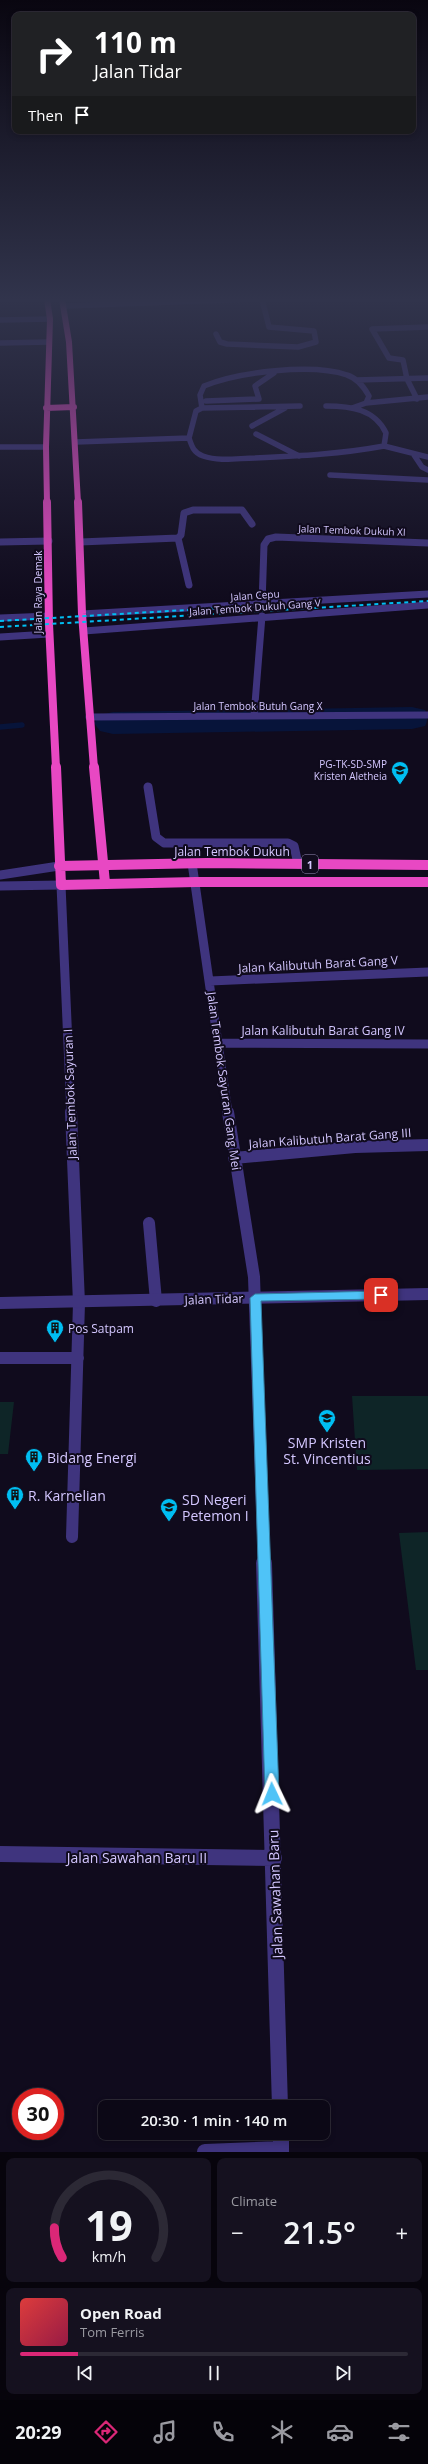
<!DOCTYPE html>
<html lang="en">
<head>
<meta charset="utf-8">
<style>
  :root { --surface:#0c0816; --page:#15111f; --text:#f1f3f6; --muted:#9a9aa1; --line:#2c2935; --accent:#db2777 }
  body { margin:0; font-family:"Open Sans",sans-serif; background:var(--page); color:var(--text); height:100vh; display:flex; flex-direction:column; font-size:15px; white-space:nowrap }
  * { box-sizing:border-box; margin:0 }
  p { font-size:13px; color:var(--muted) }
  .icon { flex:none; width:22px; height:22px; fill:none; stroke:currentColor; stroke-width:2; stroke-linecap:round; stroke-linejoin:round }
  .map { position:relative; height:2152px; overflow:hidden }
  .details { display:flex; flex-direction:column; gap:6px; padding:6px; background:#07040c; flex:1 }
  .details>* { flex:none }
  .guide { position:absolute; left:12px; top:12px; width:404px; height:122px; border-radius:8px; box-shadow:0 2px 6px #0003,0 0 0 1px var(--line); background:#202124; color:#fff; overflow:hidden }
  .speed { position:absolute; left:12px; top:2088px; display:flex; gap:8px; font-size:20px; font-weight:700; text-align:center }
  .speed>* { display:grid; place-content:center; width:52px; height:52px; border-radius:50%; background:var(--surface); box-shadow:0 2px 6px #0003,0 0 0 1px var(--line); line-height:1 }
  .speed .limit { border:6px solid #d22; background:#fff; color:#111 }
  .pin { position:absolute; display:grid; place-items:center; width:34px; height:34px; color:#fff; margin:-17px; border-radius:8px; box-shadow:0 2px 6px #0006 }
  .me { position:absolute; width:44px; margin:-22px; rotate:358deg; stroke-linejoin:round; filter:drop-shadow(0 0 3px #0008) }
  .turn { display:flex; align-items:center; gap:14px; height:84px; padding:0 16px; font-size:18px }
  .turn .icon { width:52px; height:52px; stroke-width:2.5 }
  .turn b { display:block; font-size:28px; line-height:34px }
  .then { display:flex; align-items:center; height:38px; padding:0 16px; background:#0003; gap:8px; font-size:15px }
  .big { font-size:30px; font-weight:600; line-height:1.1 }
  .details .widget { flex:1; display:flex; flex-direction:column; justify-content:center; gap:6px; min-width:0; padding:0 14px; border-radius:8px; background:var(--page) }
  .details .dial { align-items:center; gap:0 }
  .dial svg { height:104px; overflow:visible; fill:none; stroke:var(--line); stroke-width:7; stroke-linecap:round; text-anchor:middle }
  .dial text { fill:var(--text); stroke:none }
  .song { display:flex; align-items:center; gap:12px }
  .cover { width:48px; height:48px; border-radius:6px; background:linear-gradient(135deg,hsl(0 70% 55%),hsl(340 70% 35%)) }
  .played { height:4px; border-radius:2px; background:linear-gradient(90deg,var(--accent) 15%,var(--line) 15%) }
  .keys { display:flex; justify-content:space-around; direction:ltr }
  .heat { display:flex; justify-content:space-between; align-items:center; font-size:22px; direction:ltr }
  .details .tiles { flex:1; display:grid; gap:6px; grid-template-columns:1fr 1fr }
  .widget:last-child { grid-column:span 2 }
  .trip { position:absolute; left:98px; top:2100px; width:232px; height:40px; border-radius:8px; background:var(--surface); box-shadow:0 2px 6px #0003,0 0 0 1px var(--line); font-weight:600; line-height:40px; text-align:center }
  .menu { display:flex; height:64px; justify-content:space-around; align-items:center; background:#050309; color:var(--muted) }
  .menu .icon { width:28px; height:28px }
  .menu .current { color:var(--accent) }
  .menu b { font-size:18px; color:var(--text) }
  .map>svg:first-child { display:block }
  .green { fill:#0e2527 }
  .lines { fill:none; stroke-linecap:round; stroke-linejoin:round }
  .stream { stroke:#07143a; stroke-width:5.5 }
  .river { fill:#07143a; fill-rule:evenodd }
  .service-far3 { stroke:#3f347e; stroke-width:5.5 }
  .service-far2 { stroke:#3f347e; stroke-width:7 }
  .service-far1 { stroke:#3f347e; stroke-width:9 }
  .service { stroke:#3f347e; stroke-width:12 }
  .minor-far4 { stroke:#3f347e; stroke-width:5.5 }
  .minor-far3 { stroke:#3f347e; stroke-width:7 }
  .minor-far2 { stroke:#3f347e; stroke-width:9 }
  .minor-far1 { stroke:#3f347e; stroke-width:12 }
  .minor { stroke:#3f347e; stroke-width:16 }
  .tertiary-far1 { stroke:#3f347e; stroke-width:9 }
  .tertiary { stroke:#3f347e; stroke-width:12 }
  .trunk-far2 { stroke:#e848c3; stroke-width:6 }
  .trunk-far1 { stroke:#e848c3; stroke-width:8 }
  .trunk { stroke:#e848c3; stroke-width:10 }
  .rail { stroke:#00bef2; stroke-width:2; stroke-dasharray:4 3.5; stroke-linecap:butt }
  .route { fill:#4fc3f7; stroke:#337fa1 }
  .labels { text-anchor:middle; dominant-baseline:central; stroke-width:4; stroke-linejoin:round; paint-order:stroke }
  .far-street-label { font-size:10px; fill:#d4c7ff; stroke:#100b1d }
  .far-poi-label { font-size:10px; fill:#d4c7ff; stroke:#100b1d; text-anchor:end }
  .shield { fill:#100b1d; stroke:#998fbb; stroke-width:1 }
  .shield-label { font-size:11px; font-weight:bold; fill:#d4c7ff }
  .street-label { font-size:12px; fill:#d4c7ff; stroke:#100b1d }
  .poi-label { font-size:12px; fill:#d4c7ff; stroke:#100b1d; text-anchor:start }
  .near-poi-label { font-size:14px; fill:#d4c7ff; stroke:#100b1d; text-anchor:start }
  .near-street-label { font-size:14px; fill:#d4c7ff; stroke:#100b1d }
</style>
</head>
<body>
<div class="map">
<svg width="428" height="2152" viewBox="0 0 428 2152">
  <rect width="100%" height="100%" fill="#100b1d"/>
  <!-- green -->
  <path class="green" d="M 352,1396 L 428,1396 L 428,1469 L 357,1470 Z
    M 0,1402 L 14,1402 L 8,1454 L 0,1454 Z
    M 428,1532 L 428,1670 L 416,1670 L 399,1533 Z"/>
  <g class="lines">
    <!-- stream -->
    <path class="stream" d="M 0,727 L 22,725"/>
    <!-- river -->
    <path class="river" d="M 412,707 L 425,710 C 428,715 428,721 425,726 L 412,729 L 113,734 L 100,731 L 94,723 L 100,715 L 113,712 Z"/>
    <!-- service-far3 -->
    <path class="service-far3" d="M 356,380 L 428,378
      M 417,399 L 407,379 L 403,360 L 389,358 L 372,329 L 428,327
      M 206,401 L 259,399 L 255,386 L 274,373
      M 366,403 L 428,397
      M 202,408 L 200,395 L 204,386 C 238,372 312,363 347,375 C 357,378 364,387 369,396 L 366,403 L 352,408
      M 252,426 L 285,408
      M 256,434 L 299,456
      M 189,438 C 192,447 194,453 203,456 C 220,462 239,458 255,458 C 299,456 341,454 384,446 L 386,433 C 375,409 350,406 326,406
      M 76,442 L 189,438 L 196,411 L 202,408 L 300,406
      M 384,446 L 428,457
      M 414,455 L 422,467 L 428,470"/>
    <!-- service-far2 -->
    <path class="service-far2" d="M 178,538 L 189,585
      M 80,542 L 178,538 L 181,535 L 184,513 L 193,510 L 242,510 L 252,524"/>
    <!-- service-far1 -->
    <path class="service-far1" d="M 148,787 L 156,837 L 164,843 L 288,843 L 294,846 L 298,864"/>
    <!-- service -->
    <path class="service" d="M 0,1358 L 78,1358
      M 72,1537 L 79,1303"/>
    <!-- minor-far4 -->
    <path class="minor-far4" d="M 64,306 L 257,299
      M 0,320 L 50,319
      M 216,334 L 220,342 L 227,344 L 298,347 L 316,342 L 314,331 L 269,327 L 262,299
      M 0,343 L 49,342
      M 0,447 L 46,447
      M 330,475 L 428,480"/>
    <!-- minor-far3 -->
    <path class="minor-far3" d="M 0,542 L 49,541
      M 262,604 L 264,545 L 268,539 L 276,537 L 428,543
      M 82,614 L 428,594
      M 0,618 L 49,616
      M 84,631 L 428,605
      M 0,637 L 49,634
      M 254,716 L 262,616
      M 89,717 L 428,715"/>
    <!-- minor-far2 -->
    <path class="minor-far2" d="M 192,863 L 228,1113
      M 61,885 L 71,1113
      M 210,981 L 428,972
      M 218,1043 L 428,1044"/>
    <!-- minor-far1 -->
    <path class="minor-far1" d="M 71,1112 L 79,1303
      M 228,1112 L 254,1277 L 264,1564
      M 234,1158 L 355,1147 L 428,1145
      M 149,1223 L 156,1301"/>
    <!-- minor -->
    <path class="minor" d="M 264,1563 L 280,2107
      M 0,1854 L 274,1858
      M 281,2133 L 281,2152
      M 205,2152 L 281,2149"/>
    <!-- tertiary-far1 -->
    <path class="tertiary-far1" d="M 0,875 L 59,866
      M 0,886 L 61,885"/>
    <!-- tertiary -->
    <path class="tertiary" d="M 0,1303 L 428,1294"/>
    <!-- trunk-far2 -->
    <path class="trunk-far2" d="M 62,299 L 69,342 L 78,503
      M 46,408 L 74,407
      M 47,503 L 46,447 L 50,319 L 47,299"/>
    <!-- trunk-far1 -->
    <path class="trunk-far1" d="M 47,502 L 49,624 L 56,768
      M 78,502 L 82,614 L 94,768"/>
    <!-- trunk -->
    <path class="trunk" d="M 56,767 L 61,885 L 196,882 L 428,882
      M 94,767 L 105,883
      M 59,866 L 207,863 L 428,865"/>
    <!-- rail -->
    <path class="rail" d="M 0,621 L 254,606
      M 0,627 L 428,601"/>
  </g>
  <!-- sky -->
  <linearGradient id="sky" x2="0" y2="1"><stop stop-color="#090610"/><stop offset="0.5" stop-color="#31344c"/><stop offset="1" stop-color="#31344c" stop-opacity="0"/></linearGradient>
  <rect width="428" height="600" fill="url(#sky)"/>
  <!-- route -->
  <path class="route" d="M 381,1291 L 386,1295 L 381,1299 L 261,1301 L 279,1794 L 277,1799 L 272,1800 L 267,1799 L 265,1794 L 250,1298 L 255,1294 Z"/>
  <!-- icons -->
  <defs>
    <symbol id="school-pin" viewBox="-11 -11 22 30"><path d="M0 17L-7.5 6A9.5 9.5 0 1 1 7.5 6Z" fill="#00bef2" stroke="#100b1d"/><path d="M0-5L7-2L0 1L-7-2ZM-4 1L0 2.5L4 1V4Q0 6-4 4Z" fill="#111"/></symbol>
    <symbol id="building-pin" viewBox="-11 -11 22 30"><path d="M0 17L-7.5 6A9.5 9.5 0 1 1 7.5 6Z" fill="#00bef2" stroke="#100b1d"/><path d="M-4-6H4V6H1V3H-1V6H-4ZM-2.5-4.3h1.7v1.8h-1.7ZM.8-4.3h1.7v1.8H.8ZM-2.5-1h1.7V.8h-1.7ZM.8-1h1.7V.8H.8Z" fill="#111"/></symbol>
  </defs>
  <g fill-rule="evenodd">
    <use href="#school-pin" x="390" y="760" width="20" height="27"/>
    <use href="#building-pin" x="45" y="1318" width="20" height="27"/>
    <use href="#school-pin" x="317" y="1408" width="20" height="27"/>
    <use href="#building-pin" x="24" y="1447" width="20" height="27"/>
    <use href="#building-pin" x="5" y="1485" width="20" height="27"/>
    <use href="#school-pin" x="159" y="1497" width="20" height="27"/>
  </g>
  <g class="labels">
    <!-- far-street labels -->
    <g class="far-street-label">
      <text transform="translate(352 530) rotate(2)">Jalan Tembok Dukuh XI</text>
      <text transform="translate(38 592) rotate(-90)">Jalan Raya Demak</text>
      <text transform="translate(255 595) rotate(-4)">Jalan Cepu</text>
      <text transform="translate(255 607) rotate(-4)">Jalan Tembok Dukuh Gang V</text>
      <text x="258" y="706">Jalan Tembok Butuh Gang X</text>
    </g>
    <!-- far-poi labels -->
    <g class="far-poi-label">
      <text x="387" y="764">PG-TK-SD-SMP<tspan x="387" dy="12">Kristen Aletheia</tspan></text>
    </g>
    <!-- shield labels -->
    <rect class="shield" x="302" y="855" width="16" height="18" rx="3"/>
    <g class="shield-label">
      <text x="310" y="864">1</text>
    </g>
    <!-- street labels -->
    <g class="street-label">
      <text x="232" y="851">Jalan Tembok Dukuh</text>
      <text transform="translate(318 964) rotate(-3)">Jalan Kalibutuh Barat Gang V</text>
      <text x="323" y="1030">Jalan Kalibutuh Barat Gang IV</text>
      <text transform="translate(224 1081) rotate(82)">Jalan Tembok Sayuran Gang Mei</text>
      <text transform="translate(70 1094) rotate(-92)">Jalan Tembok Sayuran I</text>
      <text transform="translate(330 1138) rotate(-4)">Jalan Kalibutuh Barat Gang III</text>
      <text transform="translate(214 1299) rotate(-2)">Jalan Tidar</text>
    </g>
    <!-- poi labels -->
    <g class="poi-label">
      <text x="68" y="1328">Pos Satpam</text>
    </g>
    <!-- near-poi labels -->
    <g class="near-poi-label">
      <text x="327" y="1442" text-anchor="middle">SMP Kristen<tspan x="327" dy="16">St. Vincentius</tspan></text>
      <text x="47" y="1457">Bidang Energi</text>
      <text x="28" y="1495">R. Karnelian</text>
      <text x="182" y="1499">SD Negeri<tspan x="182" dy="16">Petemon I</tspan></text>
    </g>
    <!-- near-street labels -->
    <g class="near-street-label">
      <text x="137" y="1857">Jalan Sawahan Baru II</text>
      <text transform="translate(275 1894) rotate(-92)">Jalan Sawahan Baru</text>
    </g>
  </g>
</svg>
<div class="speed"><div class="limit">30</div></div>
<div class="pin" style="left:381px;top:1295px;background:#d93025"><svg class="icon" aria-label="arrive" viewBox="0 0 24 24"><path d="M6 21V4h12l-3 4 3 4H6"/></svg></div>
<svg class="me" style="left:272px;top:1794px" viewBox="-20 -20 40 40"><path d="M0-17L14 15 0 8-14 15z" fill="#4fc3f7" stroke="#fff" stroke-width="4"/></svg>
<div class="trip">20:30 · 1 min · 140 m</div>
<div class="guide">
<div class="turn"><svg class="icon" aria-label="right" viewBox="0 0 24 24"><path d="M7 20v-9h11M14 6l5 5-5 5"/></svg><div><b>110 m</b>Jalan Tidar</div></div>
<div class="then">Then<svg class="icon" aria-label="arrive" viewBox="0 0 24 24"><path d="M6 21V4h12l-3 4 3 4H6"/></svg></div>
</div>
</div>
<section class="details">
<div class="tiles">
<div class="widget dial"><svg viewBox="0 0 100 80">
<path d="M14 69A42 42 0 1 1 86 69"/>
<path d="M14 69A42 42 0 0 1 8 46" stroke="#db2777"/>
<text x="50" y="56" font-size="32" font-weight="700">19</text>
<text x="50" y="72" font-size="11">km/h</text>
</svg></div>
<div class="widget"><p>Climate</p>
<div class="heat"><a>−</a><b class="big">21.5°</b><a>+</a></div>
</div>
<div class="widget">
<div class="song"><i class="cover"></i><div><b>Open Road</b><p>Tom Ferris</p></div></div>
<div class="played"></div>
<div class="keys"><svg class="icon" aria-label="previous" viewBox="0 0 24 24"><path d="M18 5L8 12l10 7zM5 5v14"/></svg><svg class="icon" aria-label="pause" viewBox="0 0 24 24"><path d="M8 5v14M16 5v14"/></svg><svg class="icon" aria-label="next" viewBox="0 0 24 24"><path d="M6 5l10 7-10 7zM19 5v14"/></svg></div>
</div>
</div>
</section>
<nav class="menu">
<b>20:29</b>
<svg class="icon current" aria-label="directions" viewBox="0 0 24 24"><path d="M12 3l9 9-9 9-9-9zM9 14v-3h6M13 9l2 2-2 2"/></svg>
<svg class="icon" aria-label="music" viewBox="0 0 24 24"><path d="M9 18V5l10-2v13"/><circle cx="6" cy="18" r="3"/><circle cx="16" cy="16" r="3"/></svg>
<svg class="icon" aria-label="phone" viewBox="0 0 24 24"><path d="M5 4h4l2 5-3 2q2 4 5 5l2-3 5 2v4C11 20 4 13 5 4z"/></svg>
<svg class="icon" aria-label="climate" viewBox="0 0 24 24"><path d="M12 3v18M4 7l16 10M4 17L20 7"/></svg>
<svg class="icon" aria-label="car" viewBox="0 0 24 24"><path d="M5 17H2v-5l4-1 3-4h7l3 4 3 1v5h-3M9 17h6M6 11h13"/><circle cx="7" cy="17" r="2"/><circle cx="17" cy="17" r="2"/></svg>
<svg class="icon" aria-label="filters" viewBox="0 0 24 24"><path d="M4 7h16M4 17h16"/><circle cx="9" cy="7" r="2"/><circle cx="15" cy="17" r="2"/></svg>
</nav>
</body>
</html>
